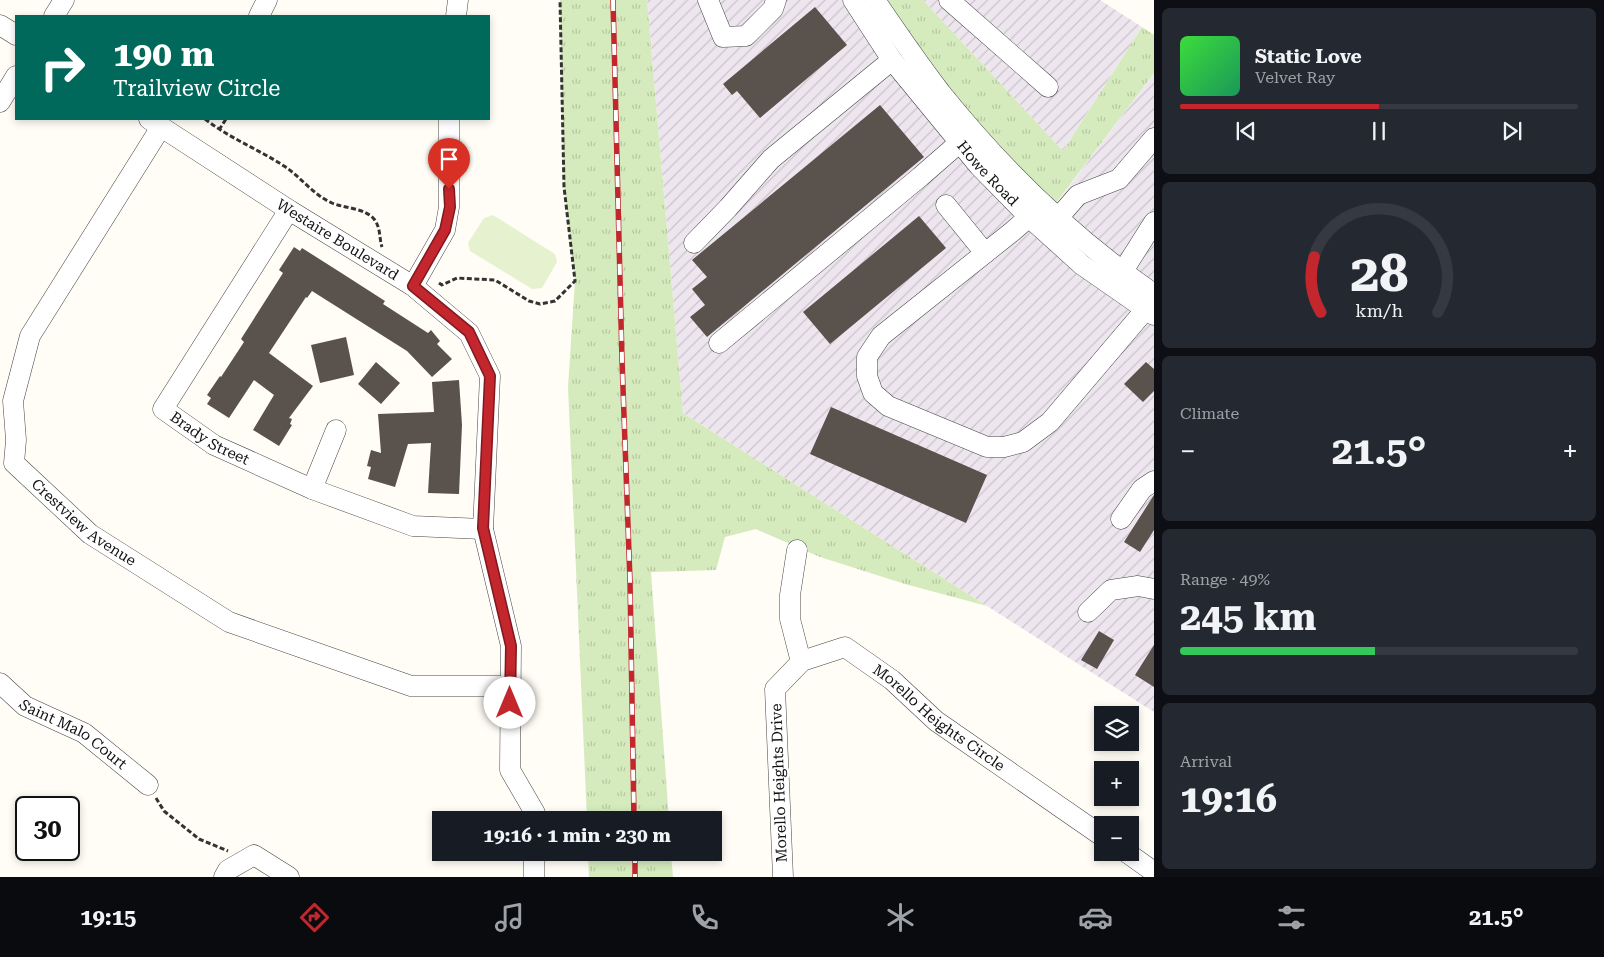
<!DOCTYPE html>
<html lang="en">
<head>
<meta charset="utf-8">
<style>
  :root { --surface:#171b24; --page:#242831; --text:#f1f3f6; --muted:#9ea1a6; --line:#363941; --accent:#c4262e }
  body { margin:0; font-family:"Roboto Serif",serif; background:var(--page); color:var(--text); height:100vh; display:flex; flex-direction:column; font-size:19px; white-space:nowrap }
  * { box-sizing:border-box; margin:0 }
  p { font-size:16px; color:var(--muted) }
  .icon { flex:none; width:28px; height:28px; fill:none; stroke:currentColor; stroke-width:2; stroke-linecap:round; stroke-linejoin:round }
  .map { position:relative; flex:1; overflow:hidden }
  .sheet { display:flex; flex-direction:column; gap:8px; padding:8px; background:#0d0f14; width:450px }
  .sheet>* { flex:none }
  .top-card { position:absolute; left:15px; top:15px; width:475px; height:105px; border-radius:0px; box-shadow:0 2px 8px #0003; background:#00695c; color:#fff; overflow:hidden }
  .buttons { position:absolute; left:1094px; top:706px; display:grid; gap:10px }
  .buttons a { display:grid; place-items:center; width:45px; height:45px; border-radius:0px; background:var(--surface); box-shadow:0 2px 8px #0003; font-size:25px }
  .speed { position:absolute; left:15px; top:796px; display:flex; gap:10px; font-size:25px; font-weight:700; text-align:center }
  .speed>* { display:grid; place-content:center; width:65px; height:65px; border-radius:50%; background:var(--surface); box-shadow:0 2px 8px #0003; line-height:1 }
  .speed .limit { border:2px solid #111; border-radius:8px; background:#fff; color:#111 }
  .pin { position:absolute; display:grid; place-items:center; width:42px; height:42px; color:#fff; margin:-51px -21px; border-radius:50% 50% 50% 0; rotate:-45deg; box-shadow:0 0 5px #0007 }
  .pin .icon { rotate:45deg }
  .me { position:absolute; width:55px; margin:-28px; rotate:0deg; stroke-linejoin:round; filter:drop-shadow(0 0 4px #0008) }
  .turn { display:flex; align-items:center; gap:18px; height:105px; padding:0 15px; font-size:22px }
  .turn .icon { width:65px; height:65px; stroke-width:2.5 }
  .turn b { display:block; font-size:35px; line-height:42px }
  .big { font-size:38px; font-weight:700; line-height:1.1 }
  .sheet .card { flex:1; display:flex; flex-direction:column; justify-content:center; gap:8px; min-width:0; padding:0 18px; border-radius:8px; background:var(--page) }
  .sheet .dial { align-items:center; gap:0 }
  .dial svg { height:130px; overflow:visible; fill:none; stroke:var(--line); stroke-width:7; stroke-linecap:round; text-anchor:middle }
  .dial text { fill:var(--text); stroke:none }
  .song { display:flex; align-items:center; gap:15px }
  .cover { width:60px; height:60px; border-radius:8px; background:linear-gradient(135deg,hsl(120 70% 55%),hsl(150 70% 35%)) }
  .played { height:5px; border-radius:2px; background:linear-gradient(90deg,var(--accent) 50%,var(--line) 50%) }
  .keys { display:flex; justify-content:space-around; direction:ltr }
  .heat { display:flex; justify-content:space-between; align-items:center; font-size:28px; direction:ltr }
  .charge { height:8px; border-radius:4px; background:linear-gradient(90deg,#34c759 49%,var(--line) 0) }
  .trip { position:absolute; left:432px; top:811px; width:290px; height:50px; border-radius:0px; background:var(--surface); box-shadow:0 2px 8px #0003; font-weight:700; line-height:50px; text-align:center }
  .tabs { display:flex; height:80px; justify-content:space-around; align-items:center; background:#090b0e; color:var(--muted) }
  .tabs .icon { width:35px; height:35px }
  .tabs .on { color:var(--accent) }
  .tabs b { font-size:22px; color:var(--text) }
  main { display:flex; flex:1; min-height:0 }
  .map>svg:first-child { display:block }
  .industrial { fill:url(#industrial-furrows) }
  .grass { fill:url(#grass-tufts) }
  .pitch { fill:#e6f2cf }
  .building { fill:#5a524d }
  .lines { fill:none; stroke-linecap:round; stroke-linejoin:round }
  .minor-casing { stroke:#444; stroke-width:21 }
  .path { stroke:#333; stroke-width:3; stroke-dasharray:5 2.5; stroke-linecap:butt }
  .minor { stroke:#fff; stroke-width:20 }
  .rail-casing { stroke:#c4262e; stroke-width:5.5 }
  .rail { stroke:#fff; stroke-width:4; stroke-dasharray:11; stroke-linecap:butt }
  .route-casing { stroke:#7f191e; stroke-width:12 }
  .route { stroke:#c4262e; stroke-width:9 }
  .labels { text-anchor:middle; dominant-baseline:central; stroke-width:5; stroke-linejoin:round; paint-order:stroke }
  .street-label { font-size:15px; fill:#111; stroke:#fff }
</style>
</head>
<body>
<main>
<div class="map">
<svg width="1154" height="877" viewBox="0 0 1154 877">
  <defs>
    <pattern id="industrial-furrows" width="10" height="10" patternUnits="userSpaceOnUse" patternTransform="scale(1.25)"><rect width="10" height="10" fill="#eee6ef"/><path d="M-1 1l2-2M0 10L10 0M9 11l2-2" fill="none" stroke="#cbc4cc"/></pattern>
    <pattern id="grass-tufts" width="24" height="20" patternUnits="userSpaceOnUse" patternTransform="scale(1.25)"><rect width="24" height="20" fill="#d5ebbd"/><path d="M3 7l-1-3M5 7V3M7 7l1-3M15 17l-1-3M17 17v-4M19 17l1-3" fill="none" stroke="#b6c8a1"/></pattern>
  </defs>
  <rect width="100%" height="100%" fill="#fffdf5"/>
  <!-- industrial -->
  <path class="industrial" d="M 647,0 L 853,0 L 979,166 L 1154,315 L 1154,712 L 683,413 Z
    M 923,0 L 1100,0 L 1142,27 L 1063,151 Z
    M 1154,73 L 1154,294 L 1050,212 Z"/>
  <!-- grass -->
  <path class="grass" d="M 560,0 L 647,0 L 683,413 L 987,606 L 905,584 L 820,557 L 756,529 L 725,537 L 716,570 L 651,572 L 669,820 L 587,820 L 568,387 L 575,281 L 564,187 Z
    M 875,0 L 923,0 L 1063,151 L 1142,27 L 1154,35 L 1154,73 L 1050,211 Z
    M 588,853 L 671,853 L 673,877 L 589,877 Z"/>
  <!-- pitch -->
  <path class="pitch" d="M 493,215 L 555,254 L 557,262 L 542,288 L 532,289 L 470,251 L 468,243 L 484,218 Z"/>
  <!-- building -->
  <path class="building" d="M 815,7 L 847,45 L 760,118 L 737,91 L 732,95 L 723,84 Z
    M 880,105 L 924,157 L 707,337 L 690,317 L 705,305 L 692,289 L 707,277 L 692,260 Z
    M 919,216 L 946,248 L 830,344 L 803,312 Z
    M 294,247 L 300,251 L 302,248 L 343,274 L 385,301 L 383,304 L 428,333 L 431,330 L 440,341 L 437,344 L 452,359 L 432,377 L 407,351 L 312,291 L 307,298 L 306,297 L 269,353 L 313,386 L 289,418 L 292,419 L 290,424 L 292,425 L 279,446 L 253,430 L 274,395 L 254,380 L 229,418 L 207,404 L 211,398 L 207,395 L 220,376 L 221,377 L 244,342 L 241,339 L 283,273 L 279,270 Z
    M 346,337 L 354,375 L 320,383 L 311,345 Z
    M 376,362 L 400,383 L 381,404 L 358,384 Z
    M 1146,362 L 1154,369 L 1154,391 L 1143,402 L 1124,384 Z
    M 459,380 L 462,425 L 459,494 L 428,493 L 431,443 L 408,444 L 395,487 L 368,479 L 371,467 L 367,466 L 371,450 L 381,453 L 378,414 L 434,412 L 432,382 Z
    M 831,407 L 987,475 L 966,523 L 810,454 Z
    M 1154,495 L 1154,530 L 1140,552 L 1124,542 Z
    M 1099,631 L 1114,640 L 1097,669 L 1081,660 Z
    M 1154,645 L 1154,687 L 1135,675 Z"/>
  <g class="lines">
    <defs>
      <g id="minor">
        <path d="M 708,0 L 723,37 L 746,36 L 773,9 L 776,0"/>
        <path id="s1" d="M 853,0 L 892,60 L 979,166 L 1029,217 L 1082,265 L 1154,315"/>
        <path d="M 875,0 C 896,31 918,63 941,93 C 1002,169 1073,238 1154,294"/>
        <path d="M 949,0 L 1048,87"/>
        <path d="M 54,16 L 64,0"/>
        <path d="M 259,16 L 267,0"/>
        <path d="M 456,16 L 458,0"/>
        <path d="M 0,25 L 16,35"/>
        <path d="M 0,102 L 16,76"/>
        <path id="s2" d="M 149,119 L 289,210 L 413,286 L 469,333 L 490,376 L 483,529 L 511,646 L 510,770 L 535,813 L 535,820"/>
        <path id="s3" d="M 161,127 L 30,336 L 13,401 L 16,440 L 14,463 L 90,534 L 229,622 L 411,686 L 510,686"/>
        <path d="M 946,205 L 985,253"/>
        <path id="s4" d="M 289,210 L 163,409 L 214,445 L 312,489 L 413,526 L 483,529"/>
        <path d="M 1029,217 L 1013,231 L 881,336 L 867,357 L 867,376 L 873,393 L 888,406 L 987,447 L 1004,447 L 1023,442 L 1050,422 L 1146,309"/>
        <path d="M 1058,218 L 1078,195 L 1119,179 L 1154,138"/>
        <path d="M 694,243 L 728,208 L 771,159 L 892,60"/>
        <path d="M 1123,271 L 1154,222"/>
        <path d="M 413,286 L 445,230 L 449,207 L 449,119"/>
        <path d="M 719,343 L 920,177 L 959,143"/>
        <path d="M 312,489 L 336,430"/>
        <path d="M 1121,519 L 1142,489 L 1154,481"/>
        <path d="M 797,550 L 790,595 L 790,619 L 801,662"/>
        <path d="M 1088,612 L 1111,590 L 1138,586 L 1154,589"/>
        <path id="s5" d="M 0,683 L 25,706 L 84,733 L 148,785"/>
        <path d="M 1126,852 L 1154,872"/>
        <path d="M 224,877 L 228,870 L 254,855 L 289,877"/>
        <path d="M 534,877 L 534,852"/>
        <path id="s6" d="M 783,877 L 775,689 L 802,661 L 845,647 L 892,680 L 936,721 L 1102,836"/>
      </g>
    </defs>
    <!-- minor casing -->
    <use href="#minor" class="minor-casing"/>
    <!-- path -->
    <path class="path" d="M 205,119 C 229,138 258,149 284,166 C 301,177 312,194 332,203 C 343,208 365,208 374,219 C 381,228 379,238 382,247
      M 219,130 L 226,119
      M 439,283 L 442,285 L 457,278 L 495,280 L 529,301 L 540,304 L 555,301 L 575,281 L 564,187 L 560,0
      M 156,798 L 164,811 L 199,839 L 228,851"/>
    <!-- minor -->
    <use href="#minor" class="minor"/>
    <defs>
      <path id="rail" d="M 613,0 L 622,360 L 630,581 L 634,820
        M 635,852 L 635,877"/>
    </defs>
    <!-- rail casing -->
    <use href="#rail" class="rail-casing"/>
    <!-- rail -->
    <use href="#rail" class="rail"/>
  </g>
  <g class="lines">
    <defs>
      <path id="route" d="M 449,189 L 450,207 L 445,230 L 413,286 L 469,332 L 490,376 L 483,528 L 511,646 L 510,703"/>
    </defs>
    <!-- route casing -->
    <use href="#route" class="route-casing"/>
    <!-- route -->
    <use href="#route" class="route"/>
  </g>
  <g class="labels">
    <!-- street labels -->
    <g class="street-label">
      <text stroke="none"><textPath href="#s1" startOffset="220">Howe Road</textPath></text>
      <text stroke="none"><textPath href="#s2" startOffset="224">Westaire Boulevard</textPath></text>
      <text stroke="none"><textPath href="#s4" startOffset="291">Brady Street</textPath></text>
      <text stroke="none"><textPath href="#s3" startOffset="468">Crestview Avenue</textPath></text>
      <text stroke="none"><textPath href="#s6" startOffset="390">Morello Heights Circle</textPath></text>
      <text stroke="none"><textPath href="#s5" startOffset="90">Saint Malo Court</textPath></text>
      <text transform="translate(779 783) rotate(-92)">Morello Heights Drive</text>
    </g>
  </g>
</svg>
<div class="buttons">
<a><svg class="icon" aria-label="layers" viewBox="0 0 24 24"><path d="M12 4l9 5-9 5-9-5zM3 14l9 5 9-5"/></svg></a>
<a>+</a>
<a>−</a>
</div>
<div class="speed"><div class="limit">30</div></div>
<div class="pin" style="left:449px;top:189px;background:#d93025"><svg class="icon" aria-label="arrive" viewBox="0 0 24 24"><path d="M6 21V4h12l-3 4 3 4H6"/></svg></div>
<svg class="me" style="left:510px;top:703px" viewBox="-20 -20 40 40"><circle r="19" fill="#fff"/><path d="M0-13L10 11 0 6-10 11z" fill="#c4262e"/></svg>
<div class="trip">19:16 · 1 min · 230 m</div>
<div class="top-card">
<div class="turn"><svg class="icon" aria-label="right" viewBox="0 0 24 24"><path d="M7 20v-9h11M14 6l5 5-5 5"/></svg><div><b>190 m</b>Trailview Circle</div></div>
</div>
</div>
<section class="sheet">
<div class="card">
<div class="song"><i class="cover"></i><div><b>Static Love</b><p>Velvet Ray</p></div></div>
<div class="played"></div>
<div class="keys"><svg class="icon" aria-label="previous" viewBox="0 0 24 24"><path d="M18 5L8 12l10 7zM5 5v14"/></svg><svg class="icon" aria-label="pause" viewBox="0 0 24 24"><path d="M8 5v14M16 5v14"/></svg><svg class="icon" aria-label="next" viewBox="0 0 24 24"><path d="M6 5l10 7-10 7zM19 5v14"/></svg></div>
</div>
<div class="card dial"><svg viewBox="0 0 100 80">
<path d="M14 69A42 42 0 1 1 86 69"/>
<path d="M14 69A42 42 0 0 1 10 35" stroke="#c4262e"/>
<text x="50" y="56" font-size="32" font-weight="700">28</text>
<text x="50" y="72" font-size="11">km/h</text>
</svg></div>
<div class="card"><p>Climate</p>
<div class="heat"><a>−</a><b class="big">21.5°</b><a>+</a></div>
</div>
<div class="card"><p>Range · 49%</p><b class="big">245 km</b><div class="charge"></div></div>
<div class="card"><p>Arrival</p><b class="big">19:16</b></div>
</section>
</main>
<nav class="tabs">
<b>19:15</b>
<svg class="icon on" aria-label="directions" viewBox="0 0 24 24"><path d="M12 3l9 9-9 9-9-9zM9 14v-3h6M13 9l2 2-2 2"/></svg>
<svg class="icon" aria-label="music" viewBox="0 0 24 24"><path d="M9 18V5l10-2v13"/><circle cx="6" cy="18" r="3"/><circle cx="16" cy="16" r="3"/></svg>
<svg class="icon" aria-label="phone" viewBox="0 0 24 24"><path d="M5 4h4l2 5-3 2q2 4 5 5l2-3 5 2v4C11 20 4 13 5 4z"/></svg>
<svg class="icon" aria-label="climate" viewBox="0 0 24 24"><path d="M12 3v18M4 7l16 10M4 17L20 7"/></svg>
<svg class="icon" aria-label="car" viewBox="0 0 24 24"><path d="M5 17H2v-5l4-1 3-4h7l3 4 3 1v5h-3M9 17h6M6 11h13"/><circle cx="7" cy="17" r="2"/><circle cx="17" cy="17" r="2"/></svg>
<svg class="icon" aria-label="filters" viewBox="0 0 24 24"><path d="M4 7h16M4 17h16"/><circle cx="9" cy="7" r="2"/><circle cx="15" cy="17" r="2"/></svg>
<b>21.5°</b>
</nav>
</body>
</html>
